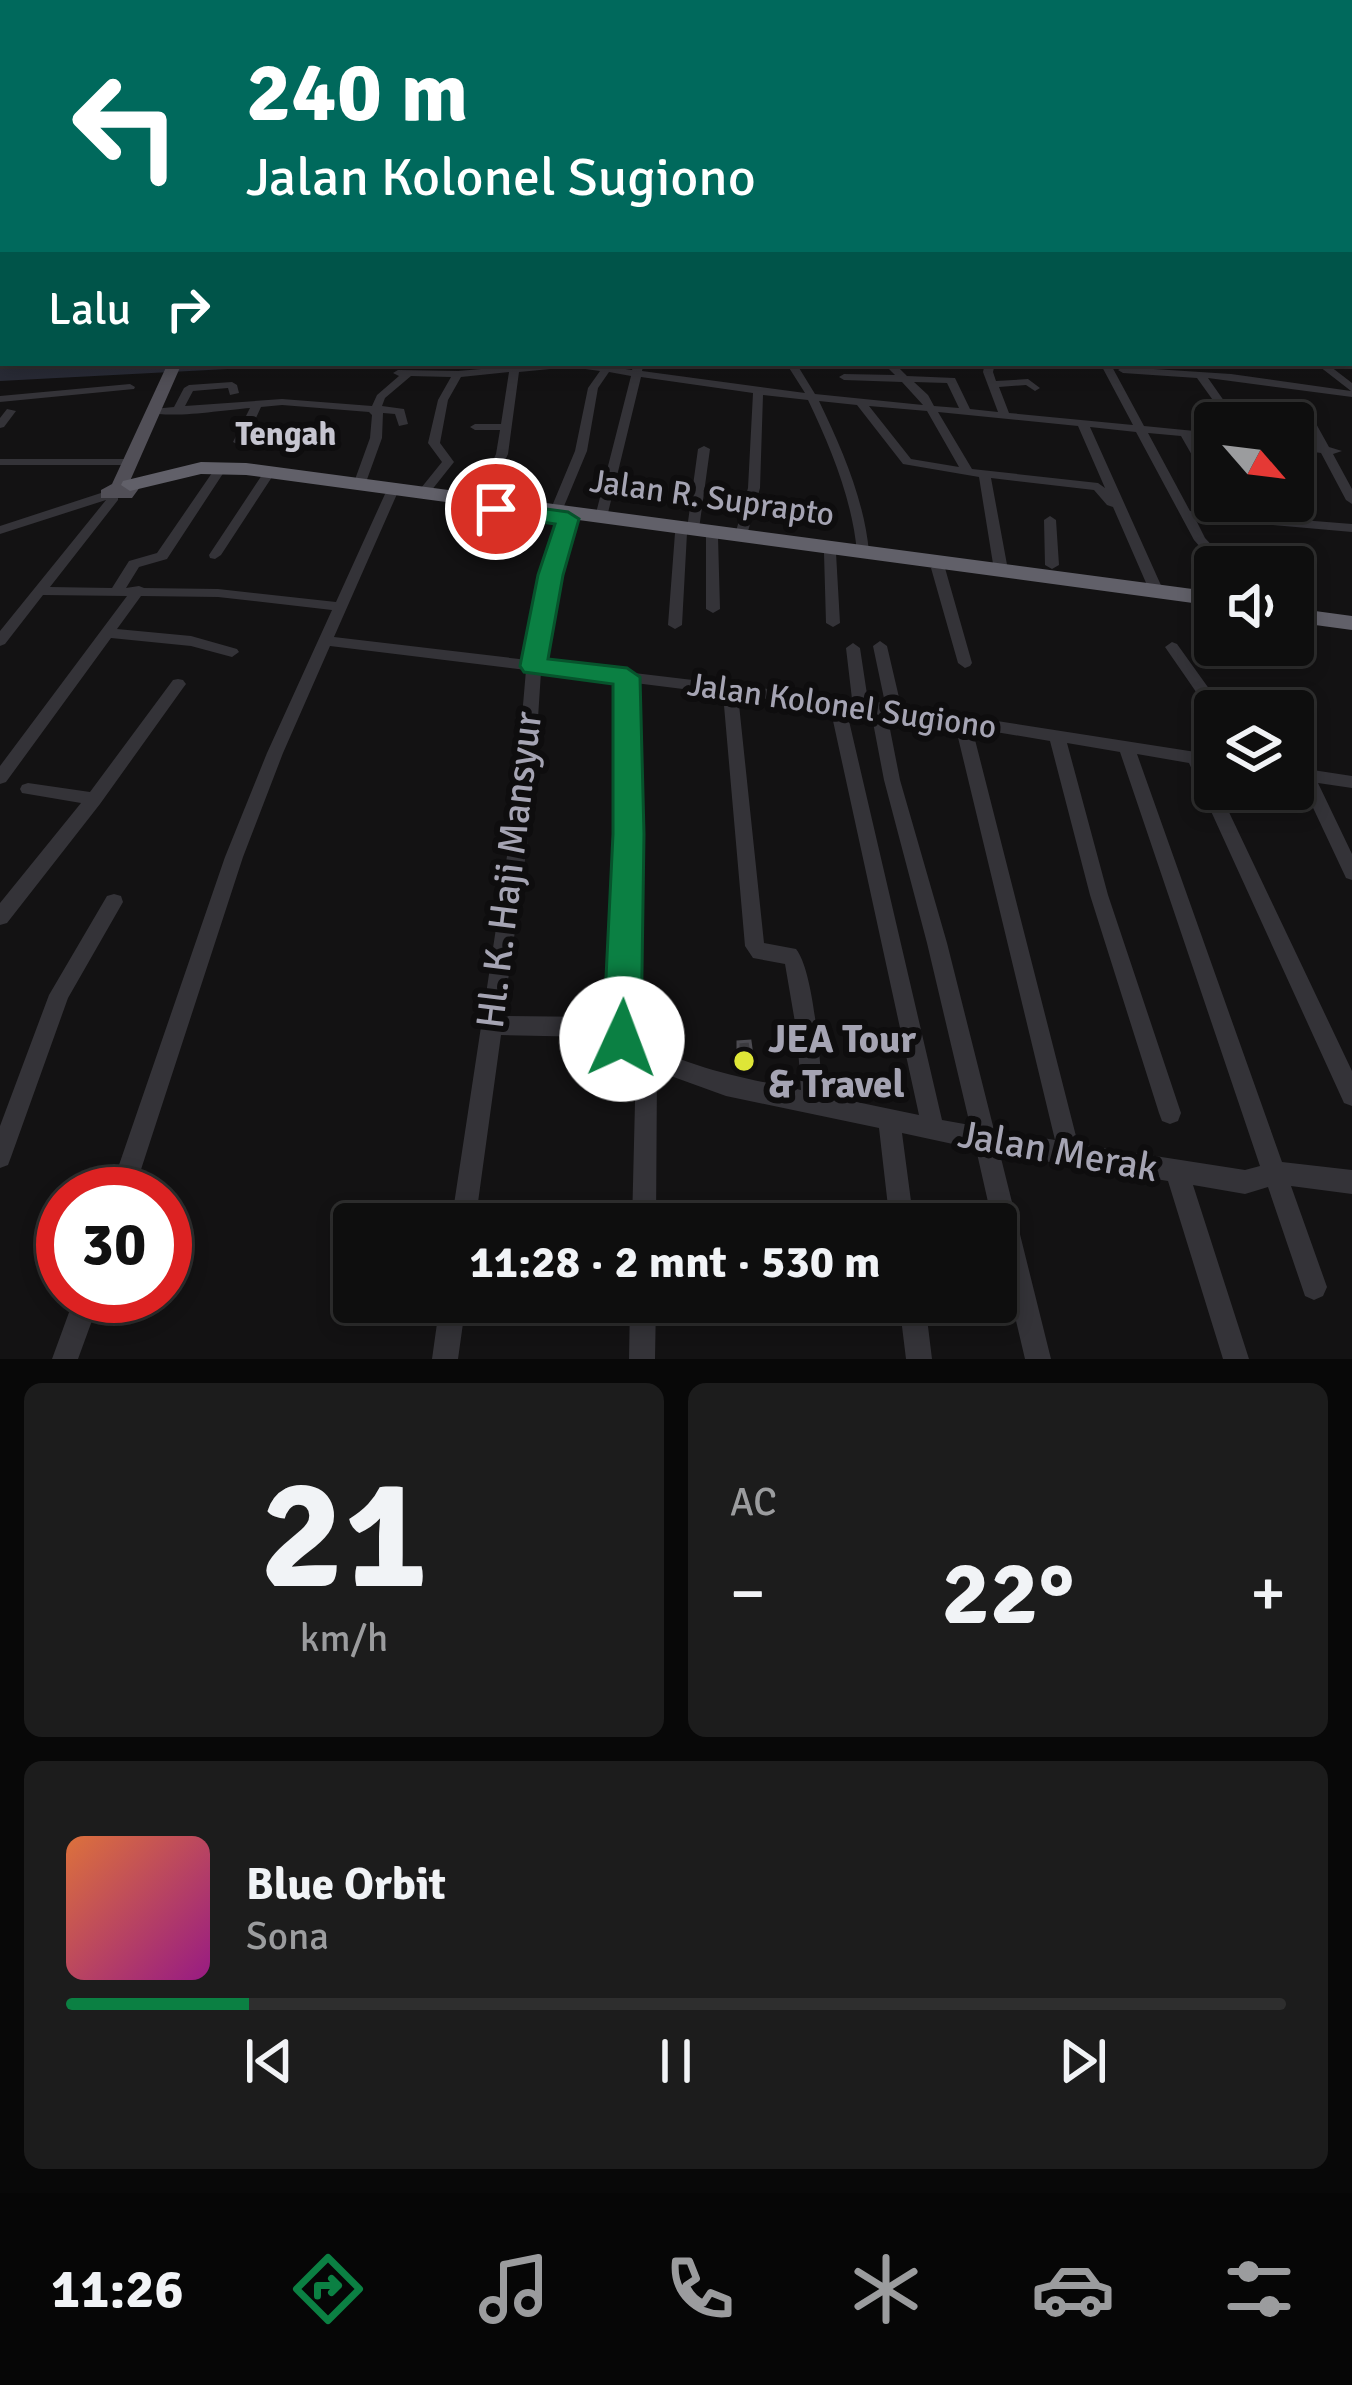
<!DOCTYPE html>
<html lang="id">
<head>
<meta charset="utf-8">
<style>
  :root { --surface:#0e0e0e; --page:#1c1c1c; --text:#f1f3f6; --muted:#9b9c9e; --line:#2e2e2e; --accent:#0b8043 }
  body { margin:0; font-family:Signika,sans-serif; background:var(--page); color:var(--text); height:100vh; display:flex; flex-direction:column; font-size:45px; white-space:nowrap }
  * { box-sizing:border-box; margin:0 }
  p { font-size:39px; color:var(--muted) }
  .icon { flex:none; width:66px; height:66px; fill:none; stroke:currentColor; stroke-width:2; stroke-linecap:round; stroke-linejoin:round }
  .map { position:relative; height:1359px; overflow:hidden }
  .drawer { display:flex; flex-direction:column; gap:24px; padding:24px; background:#080808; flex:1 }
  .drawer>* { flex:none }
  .banner { position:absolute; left:0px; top:0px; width:1353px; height:366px; box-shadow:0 6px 18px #0003,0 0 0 3px var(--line); background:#00695c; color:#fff; overflow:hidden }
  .needle { width:78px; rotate:118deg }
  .buttons { position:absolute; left:1194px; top:402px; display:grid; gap:24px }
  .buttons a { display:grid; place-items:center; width:120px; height:120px; border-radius:12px; background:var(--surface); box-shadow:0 6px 18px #0003,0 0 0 3px var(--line); font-size:60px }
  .speed { position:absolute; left:36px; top:1167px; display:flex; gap:24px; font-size:60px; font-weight:700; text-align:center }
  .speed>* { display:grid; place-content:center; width:156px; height:156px; border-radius:50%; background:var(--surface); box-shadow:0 6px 18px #0003,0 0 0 3px var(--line); line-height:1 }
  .speed .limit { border:18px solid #d22; background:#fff; color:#111 }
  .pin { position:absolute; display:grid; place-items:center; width:102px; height:102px; color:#fff; margin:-51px; border:6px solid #fff; border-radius:50%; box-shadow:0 3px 12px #0007 }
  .me { position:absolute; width:132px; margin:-66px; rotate:2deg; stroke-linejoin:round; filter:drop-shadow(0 0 9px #0008) }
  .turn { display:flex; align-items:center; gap:42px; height:252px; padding:0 48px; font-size:54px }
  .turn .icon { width:156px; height:156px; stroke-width:2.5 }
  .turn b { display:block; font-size:84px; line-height:102px }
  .then { display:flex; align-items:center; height:114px; padding:0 48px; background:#0003; gap:24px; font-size:45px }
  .big { font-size:90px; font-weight:700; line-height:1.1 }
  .drawer .card { flex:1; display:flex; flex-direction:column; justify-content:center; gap:18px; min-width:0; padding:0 42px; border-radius:18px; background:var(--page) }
  .drawer .dial { align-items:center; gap:0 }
  .dial b { font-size:156px; line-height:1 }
  .song { display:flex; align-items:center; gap:36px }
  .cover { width:144px; height:144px; border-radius:18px; background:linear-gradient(135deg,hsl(20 70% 55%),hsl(310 70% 35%)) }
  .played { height:12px; border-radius:6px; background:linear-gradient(90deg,var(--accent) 15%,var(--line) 15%) }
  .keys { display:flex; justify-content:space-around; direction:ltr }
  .heat { display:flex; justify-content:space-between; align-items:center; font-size:66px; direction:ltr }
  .drawer .tiles { flex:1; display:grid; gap:24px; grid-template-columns:1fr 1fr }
  .card:last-child { grid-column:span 2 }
  .trip { position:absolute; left:333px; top:1203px; width:684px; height:120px; border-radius:12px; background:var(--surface); box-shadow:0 6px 18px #0003,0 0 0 3px var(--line); font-weight:700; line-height:120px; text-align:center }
  .tab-bar { display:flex; height:192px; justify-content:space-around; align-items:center; background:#060606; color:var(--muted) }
  .tab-bar .icon { width:84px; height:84px }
  .tab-bar .on { color:var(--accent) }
  .tab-bar b { font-size:54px; color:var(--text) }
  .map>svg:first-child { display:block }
  .water { fill:#292b36 }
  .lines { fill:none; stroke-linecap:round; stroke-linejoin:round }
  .minor { fill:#343338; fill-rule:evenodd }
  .major { fill:#514f57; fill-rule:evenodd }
  .highway { fill:#616069; fill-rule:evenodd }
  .wall { fill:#2f2e31 }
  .building { fill:#3c3b3f; stroke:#4c4b51; stroke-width:3 }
  .route { fill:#0b8043; stroke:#07532c; stroke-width:3 }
  .poi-dot { fill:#dee637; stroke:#0e0d0e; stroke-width:4.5 }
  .labels { text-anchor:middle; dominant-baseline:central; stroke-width:12; stroke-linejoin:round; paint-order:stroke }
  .far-quarter-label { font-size:33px; font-weight:bold; fill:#c6c5d0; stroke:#0e0d0e }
  .street-label { font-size:33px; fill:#a5a4b3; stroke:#0e0d0e }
  .near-street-label { font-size:39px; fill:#a5a4b3; stroke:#0e0d0e }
  .near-poi-label { font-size:39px; font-weight:bold; fill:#a5a4b3; stroke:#0e0d0e; text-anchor:start }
</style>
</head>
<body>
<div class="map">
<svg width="1352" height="1359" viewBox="0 0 1352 1359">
  <rect width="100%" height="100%" fill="#131213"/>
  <!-- water -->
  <path class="water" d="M 0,313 L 3,363 L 344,363 L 0,381 Z"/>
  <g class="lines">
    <!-- minor -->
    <path class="minor" d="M 1350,294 L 1352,295 L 1352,304 L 1350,303 Z
      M 1350,320 L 1352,321 L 1352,327 L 1350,326 Z
      M 1350,348 L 1352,349 L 1352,356 L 1350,355 Z
      M 549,363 L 585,363 L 632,370 L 634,363 L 644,363 L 642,371 L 805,393 L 786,363 L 796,363 L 815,394 L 923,405 L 902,382 L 844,380 L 839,377 L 844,374 L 895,375 L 883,363 L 894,363 L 907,376 L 955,378 L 970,409 L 998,412 L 983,372 L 985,363 L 995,363 L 993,372 L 996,381 L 1028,379 L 1040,388 L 1035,391 L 1026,385 L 999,387 L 1009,413 L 1133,425 L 1100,363 L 1110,363 L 1144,426 L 1215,433 L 1215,439 L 1193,437 L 1215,475 L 1215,489 L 1209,485 L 1181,436 L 1148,433 L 1190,511 L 1352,524 L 1352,532 L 1195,518 L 1205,538 L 1232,567 L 1218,567 L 1194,540 L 1136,432 L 1090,427 L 1164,592 L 1157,596 L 1150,592 L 1113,507 L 1107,505 L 1094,490 L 991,478 L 1008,570 L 1001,574 L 994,570 L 979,477 L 903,464 L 857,405 L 819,401 C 842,449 864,499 869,552 L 863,556 L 857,552 C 852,499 831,448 808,400 L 763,395 L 760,488 L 747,535 L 741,539 L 735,535 L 748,488 L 753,393 L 641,377 L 607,517 L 601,521 L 595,517 L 631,376 L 609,372 L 598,388 L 587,451 L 562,511 L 556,515 L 550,511 L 575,451 L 588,388 L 600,371 L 571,367 L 519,372 L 508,454 L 486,501 L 480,505 L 474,501 L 496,454 L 500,430 L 475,430 L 470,427 L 475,424 L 501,424 L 509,372 L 461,377 L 448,400 L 440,443 L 454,462 L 427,496 L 423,497 L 417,493 L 442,462 L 428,443 L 438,400 L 451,377 L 411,376 L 385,398 L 382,406 L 404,409 L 408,424 L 399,426 L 395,414 L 383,413 L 382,438 L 365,485 L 359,489 L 353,485 L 370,438 L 372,415 L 369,412 L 282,405 L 261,407 L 245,442 L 239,445 L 233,442 L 250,408 C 223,410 171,419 148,412 L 153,409 L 174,407 L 184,388 L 189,385 L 232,382 L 237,385 L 239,393 L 230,395 L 228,388 L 193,391 L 185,406 L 282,399 L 372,406 L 377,395 L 399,376 L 393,373 L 398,370 L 458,371 ZM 914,382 L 947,383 L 959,408 L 934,406 L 928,395 ZM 869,406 L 927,411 L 959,467 L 911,459 ZM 938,412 L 1078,426 L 1105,488 L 1098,483 L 972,469 Z
      M 1315,363 L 1326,363 L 1352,383 L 1352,397 L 1208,378 L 1229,408 L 1224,411 L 1220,410 L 1197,378 L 1123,373 L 1118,370 L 1123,367 L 1231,374 L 1351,391 Z
      M 130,384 L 135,387 L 134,389 L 0,402 L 0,396 Z
      M 1245,405 L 1309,411 L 1329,447 L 1342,451 L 1333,454 L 1352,489 L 1352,504 L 1346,500 L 1321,453 L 1293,449 L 1293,443 L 1317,445 L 1301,416 L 1252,412 L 1257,423 L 1247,423 L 1240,408 Z
      M 7,409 L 16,411 L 4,427 L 0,428 L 0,418 Z
      M 704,446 L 710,449 L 699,529 L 693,533 L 687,529 L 698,449 Z
      M 0,459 L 130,459 L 136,462 L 130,465 L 0,465 Z
      M 218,469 L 224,472 L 167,559 L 139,567 L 126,588 L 139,586 L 144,588 L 218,589 L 336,602 L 385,494 L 391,490 L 397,494 L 334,637 L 528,660 L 544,575 L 562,519 L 568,515 L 574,519 L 558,575 L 542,662 L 852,699 L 846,648 L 853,643 L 860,648 L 868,701 L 885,703 L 873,646 L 880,641 L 887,646 L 901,706 L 1215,755 L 1215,767 L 1207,766 L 1215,783 L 1215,789 L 1218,789 L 1352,1071 L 1352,1106 L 1344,1103 L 1189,763 L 1137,754 L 1282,1162 L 1352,1170 L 1352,1194 L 1291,1186 L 1327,1287 L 1323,1296 L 1314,1300 L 1305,1296 L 1268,1187 L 1245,1194 L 1193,1185 L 1249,1359 L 1223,1359 L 1168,1181 L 1000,1154 L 1051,1359 L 1025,1359 L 996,1236 L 996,1224 L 993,1224 L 976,1149 L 902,1133 L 914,1224 L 890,1224 L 879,1128 L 726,1096 L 657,1071 L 656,1224 L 632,1224 L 636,1062 L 592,1037 L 501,1035 L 475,1224 L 451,1224 L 514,810 L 526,670 L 330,646 L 283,753 L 243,857 L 133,1194 L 109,1194 L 225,857 L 267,753 L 332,610 L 218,597 L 141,596 L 117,629 L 191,636 L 237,649 L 239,652 L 232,657 L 191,646 L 111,638 L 6,782 L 0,784 L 0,766 L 127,596 L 43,595 L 5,644 L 0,646 L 0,631 L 106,500 L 0,534 L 0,526 L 104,492 L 118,494 L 118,500 L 50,587 L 112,588 L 129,561 L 157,553 L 214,470 ZM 541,672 L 620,681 L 620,834 L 612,1026 L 595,1017 L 503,1016 L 532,810 ZM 635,683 L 723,694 L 745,946 L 753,958 L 785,964 L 797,1034 L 801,1090 C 743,1078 684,1067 633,1037 L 638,834 ZM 738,695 L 830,707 L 919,1115 L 823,1095 C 820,1063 814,971 796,949 L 764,943 ZM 846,708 L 871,712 L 884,780 L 927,943 L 970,1125 L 942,1120 ZM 887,714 L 955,725 L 1055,1140 L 994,1130 L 947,943 L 900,780 ZM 972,728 L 1050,741 L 1090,895 L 1159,1113 L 1162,1121 L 1170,1124 L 1178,1121 L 1181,1113 L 1108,895 L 1067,743 L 1120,752 L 1260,1166 L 1245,1170 L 1078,1144 Z
      M 266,474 L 272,477 L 221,555 L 215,559 L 210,558 L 209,555 L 262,475 Z
      M 1050,516 L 1056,520 L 1059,565 L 1052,569 L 1045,565 L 1044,520 Z
      M 681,529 L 687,533 L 682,625 L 675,629 L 668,625 L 675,533 Z
      M 712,533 L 718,537 L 720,609 L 713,613 L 706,609 L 706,537 Z
      M 830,549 L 836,553 L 840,623 L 833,627 L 826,623 L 824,553 Z
      M 938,564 L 945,568 L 972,663 L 970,666 L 965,668 L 958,663 L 931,568 Z
      M 1172,642 L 1177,644 L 1225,711 L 1215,711 L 1215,716 L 1212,715 L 1165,647 Z
      M 178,679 L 183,680 L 186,684 L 183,688 L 100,804 L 7,923 L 0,925 L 0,903 L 81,803 L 22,793 L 20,789 L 22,785 L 28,783 L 90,792 L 173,680 Z
      M 1293,767 L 1352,776 L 1352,788 L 1318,783 L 1352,854 L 1352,880 L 1346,878 L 1300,780 L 1293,779 Z
      M 114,894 L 121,896 L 123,902 L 68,998 L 11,1157 L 8,1165 L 0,1168 L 0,1126 L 49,995 L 107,896 Z
      M 75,1296 L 101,1296 L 78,1359 L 52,1359 Z
      M 440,1302 L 466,1302 L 458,1359 L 432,1359 Z
      M 630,1302 L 656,1302 L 655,1359 L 629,1359 Z
      M 899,1302 L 925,1302 L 932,1359 L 906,1359 Z"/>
    <!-- major -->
    <path class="major" d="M 168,363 L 182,363 L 130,481 L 140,487 L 132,498 L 101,498 L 101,490 L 112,484 Z"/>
    <!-- highway -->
    <path class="highway" d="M 201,462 L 246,463 L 1215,592 L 1215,606 L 246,475 L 201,474 L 130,491 L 121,485 L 123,481 Z
      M 1293,608 L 1352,616 L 1352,630 L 1293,622 Z"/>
  </g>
  <!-- wall -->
  <path class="wall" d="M 738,1042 L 753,1063 L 752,1073 L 738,1071 Z"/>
  <!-- building -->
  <path class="building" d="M 750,1041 L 753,1063 L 738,1061 L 738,1042 Z"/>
  <!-- sky -->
  <linearGradient id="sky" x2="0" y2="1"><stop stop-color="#0a0a0a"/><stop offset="0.5" stop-color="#333944"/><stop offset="1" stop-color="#333944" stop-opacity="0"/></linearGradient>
  <rect width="1352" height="378" fill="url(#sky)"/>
  <!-- route -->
  <path class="route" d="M 496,502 L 568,512 L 579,519 L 563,575 L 548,659 L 627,668 L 640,677 L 644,834 L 641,1039 L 635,1052 L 622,1057 L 608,1052 L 603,1039 L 613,834 L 613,684 L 524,672 L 520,666 L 538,575 L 555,524 L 489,514 L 489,504 Z"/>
  <!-- markers -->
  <circle class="poi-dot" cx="744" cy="1061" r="12"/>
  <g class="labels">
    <!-- far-quarter labels -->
    <g class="far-quarter-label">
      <text x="286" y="434">Tengah</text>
    </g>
    <!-- street labels -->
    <g class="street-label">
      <text transform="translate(712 498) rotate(8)">Jalan R. Suprapto</text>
      <text transform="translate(842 706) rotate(8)">Jalan Kolonel Sugiono</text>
    </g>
    <!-- near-street labels -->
    <g class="near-street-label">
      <text transform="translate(509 870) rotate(-83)">Hl. K. Haji Mansyur</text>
      <text transform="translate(1058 1151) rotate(10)">Jalan Merak</text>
    </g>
    <!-- near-poi labels -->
    <g class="near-poi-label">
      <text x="768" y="1039">JEA Tour<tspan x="768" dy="45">&amp; Travel</tspan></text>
    </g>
  </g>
</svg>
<div class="buttons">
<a><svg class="needle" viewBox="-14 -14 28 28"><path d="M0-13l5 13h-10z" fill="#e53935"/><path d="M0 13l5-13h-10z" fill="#9b9c9e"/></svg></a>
<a><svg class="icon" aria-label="sound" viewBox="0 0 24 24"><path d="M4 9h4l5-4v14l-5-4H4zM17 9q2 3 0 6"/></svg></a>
<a><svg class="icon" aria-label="layers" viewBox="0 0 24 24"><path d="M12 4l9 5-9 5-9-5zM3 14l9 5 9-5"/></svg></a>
</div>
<div class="speed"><div class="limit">30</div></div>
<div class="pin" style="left:496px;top:509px;background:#d93025"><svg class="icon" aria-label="arrive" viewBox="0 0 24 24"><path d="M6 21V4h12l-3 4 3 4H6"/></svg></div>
<svg class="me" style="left:622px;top:1039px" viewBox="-20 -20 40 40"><circle r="19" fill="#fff"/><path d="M0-13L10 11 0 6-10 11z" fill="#0b8043"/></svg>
<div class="trip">11:28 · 2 mnt · 530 m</div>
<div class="banner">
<div class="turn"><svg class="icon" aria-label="left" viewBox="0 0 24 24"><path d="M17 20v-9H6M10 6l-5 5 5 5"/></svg><div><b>240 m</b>Jalan Kolonel Sugiono</div></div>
<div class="then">Lalu<svg class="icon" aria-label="right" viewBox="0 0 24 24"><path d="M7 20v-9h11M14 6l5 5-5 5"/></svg></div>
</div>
</div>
<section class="drawer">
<div class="tiles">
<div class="card dial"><b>21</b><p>km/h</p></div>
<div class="card"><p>AC</p>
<div class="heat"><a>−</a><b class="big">22°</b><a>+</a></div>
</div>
<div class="card">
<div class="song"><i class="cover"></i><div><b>Blue Orbit</b><p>Sona</p></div></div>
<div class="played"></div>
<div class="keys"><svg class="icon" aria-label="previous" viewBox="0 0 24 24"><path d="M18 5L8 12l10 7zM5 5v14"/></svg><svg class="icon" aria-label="pause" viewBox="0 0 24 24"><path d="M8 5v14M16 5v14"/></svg><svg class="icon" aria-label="next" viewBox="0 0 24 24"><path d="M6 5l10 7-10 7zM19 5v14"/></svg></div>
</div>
</div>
</section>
<nav class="tab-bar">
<b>11:26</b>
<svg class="icon on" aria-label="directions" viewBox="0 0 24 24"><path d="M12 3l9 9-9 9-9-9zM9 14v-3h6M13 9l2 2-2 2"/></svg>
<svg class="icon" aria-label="music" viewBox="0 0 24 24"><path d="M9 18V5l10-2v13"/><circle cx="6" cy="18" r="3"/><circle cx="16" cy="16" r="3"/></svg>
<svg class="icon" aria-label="phone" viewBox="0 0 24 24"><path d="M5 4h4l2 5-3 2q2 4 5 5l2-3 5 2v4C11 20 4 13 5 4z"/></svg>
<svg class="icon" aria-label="climate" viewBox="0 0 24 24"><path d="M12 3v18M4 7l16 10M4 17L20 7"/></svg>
<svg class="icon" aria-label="car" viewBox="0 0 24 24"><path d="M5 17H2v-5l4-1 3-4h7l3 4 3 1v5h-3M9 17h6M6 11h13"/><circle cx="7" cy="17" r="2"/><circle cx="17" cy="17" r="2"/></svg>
<svg class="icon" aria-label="filters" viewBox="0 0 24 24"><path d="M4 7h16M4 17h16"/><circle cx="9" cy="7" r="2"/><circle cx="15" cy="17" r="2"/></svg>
</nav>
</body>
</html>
